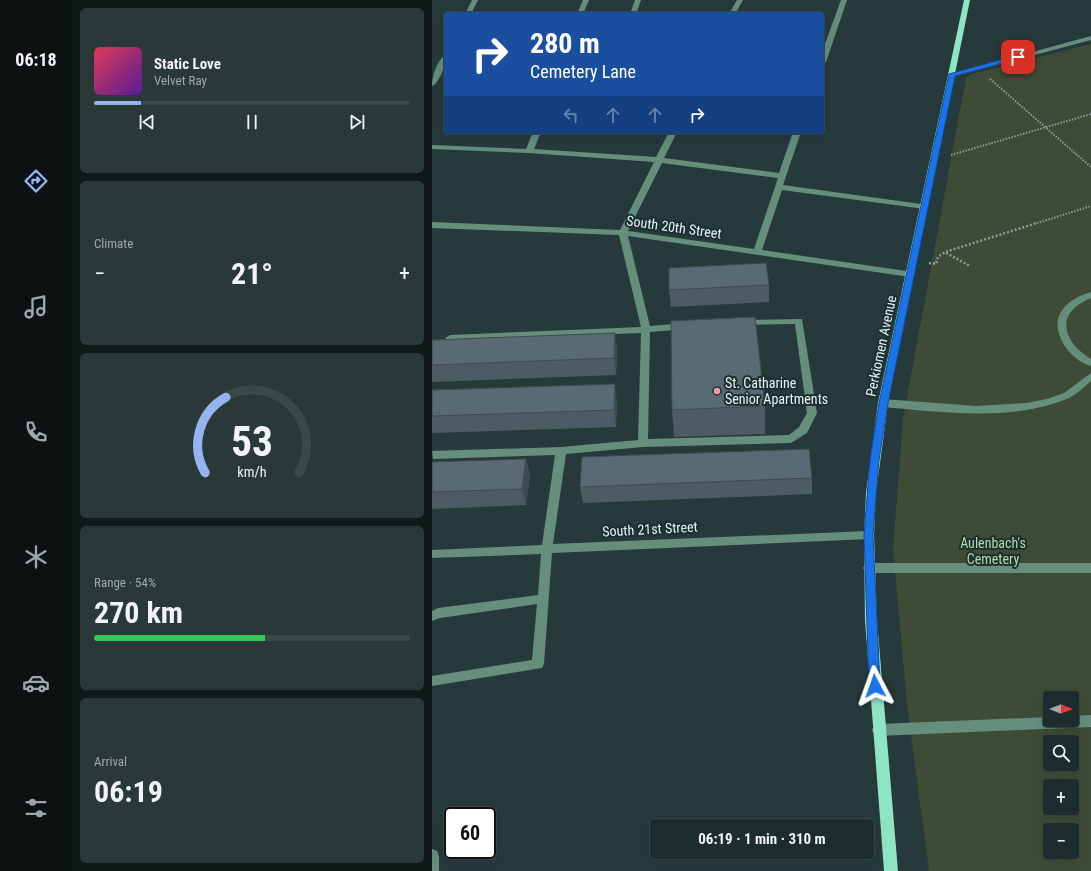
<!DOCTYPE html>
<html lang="en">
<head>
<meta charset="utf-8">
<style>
  :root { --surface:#1d2c2c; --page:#2a3838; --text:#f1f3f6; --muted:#a0a7a9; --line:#3b4848; --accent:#95b2f1 }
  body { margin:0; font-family:"Roboto Condensed",sans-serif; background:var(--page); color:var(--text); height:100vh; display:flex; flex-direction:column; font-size:15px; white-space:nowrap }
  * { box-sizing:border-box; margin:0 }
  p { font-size:13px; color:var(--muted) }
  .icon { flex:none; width:22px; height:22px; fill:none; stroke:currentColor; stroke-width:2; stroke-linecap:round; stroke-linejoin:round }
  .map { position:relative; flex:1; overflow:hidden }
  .side { display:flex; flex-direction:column; gap:8px; padding:8px; background:#101818; width:360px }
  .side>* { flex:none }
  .guide { position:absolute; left:12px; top:12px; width:380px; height:122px; border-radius:4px; box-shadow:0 4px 16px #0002,0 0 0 1px var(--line); background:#1a4fa0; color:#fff; overflow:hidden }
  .needle { width:26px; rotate:90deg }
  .fabs { position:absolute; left:611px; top:691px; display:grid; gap:8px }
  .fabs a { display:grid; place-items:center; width:36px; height:36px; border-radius:4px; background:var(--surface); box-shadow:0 4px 16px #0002,0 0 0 1px var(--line); font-size:20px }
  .speed { position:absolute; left:12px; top:807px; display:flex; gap:8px; font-size:20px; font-weight:700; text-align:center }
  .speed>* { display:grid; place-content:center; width:52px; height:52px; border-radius:50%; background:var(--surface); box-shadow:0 4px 16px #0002,0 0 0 1px var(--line); line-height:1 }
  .speed .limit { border:2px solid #111; border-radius:6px; background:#fff; color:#111 }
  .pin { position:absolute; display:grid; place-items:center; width:34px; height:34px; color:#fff; margin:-17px; border-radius:8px; box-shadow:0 2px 6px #0006 }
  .me { position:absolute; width:44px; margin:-22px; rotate:356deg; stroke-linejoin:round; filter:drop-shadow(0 0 3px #0008) }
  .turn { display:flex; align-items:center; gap:14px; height:84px; padding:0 20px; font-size:18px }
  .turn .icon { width:52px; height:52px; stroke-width:2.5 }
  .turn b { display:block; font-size:28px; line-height:34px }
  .lanes { display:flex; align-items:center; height:38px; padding:0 20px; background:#0003; justify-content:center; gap:20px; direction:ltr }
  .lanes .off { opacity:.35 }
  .big { font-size:30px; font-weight:700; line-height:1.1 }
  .side .widget { flex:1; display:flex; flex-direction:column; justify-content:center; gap:6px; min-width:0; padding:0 14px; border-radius:6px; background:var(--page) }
  .side .dial { align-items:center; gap:0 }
  .dial svg { height:104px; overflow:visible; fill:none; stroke:var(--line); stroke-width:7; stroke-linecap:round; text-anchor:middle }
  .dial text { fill:var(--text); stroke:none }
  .song { display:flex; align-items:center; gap:12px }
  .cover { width:48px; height:48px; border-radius:6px; background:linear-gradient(135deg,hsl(350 70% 55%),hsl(270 70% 35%)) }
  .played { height:4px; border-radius:2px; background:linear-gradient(90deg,var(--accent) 15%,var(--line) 15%) }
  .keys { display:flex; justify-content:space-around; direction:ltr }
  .heat { display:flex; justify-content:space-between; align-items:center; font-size:22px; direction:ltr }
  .charge { height:6px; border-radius:3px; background:linear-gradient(90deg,#34c759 54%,var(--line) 0) }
  .trip { position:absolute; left:218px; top:819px; width:224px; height:40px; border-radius:4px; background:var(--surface); box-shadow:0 4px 16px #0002,0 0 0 1px var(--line); font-weight:700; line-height:40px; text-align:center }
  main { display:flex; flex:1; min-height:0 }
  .tabs { display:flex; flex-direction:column; width:72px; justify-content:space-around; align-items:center; background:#0c1212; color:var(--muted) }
  .tabs .icon { width:28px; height:28px }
  .tabs .active { color:var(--accent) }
  .tabs b { font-size:18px; color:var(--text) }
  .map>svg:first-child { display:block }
  .green { fill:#3e4c37; fill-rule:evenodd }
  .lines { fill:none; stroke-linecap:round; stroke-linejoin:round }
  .path-far1 { stroke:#8d9c9d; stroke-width:2; stroke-dasharray:1.5 1.5; stroke-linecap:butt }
  .path { stroke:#8d9c9d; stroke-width:2.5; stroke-dasharray:2 2; stroke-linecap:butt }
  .minor { fill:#658e7d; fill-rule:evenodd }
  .major { fill:#8ee5c4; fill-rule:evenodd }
  .wall { fill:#4d5b64 }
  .shaded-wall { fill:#3f4a51 }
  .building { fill:#5a6a74; stroke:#3f4a51 }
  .route { fill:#1a73e8; stroke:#114b97 }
  .poi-dot { fill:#f29aac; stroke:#1d3031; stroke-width:1.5 }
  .labels { text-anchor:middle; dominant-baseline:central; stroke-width:4; stroke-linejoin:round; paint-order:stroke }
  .street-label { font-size:14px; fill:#e8f3f4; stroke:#1d3031 }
  .poi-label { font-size:14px; fill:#e8f3f4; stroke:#1d3031; text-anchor:start }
  .park-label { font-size:14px; fill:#b6dba3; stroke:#1d3031 }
</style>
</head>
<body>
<main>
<nav class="tabs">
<b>06:18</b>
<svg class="icon active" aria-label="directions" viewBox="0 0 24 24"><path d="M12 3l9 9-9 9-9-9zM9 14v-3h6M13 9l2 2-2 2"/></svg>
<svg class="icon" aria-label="music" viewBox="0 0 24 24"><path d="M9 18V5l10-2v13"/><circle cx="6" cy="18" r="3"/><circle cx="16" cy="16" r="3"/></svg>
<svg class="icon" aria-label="phone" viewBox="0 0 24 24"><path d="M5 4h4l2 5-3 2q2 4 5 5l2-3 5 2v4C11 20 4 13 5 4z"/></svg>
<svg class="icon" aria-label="climate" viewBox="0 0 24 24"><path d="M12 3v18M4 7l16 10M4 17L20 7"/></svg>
<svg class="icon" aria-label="car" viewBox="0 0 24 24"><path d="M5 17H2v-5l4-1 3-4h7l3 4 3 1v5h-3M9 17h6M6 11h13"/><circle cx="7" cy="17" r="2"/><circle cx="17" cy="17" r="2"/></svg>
<svg class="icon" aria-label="filters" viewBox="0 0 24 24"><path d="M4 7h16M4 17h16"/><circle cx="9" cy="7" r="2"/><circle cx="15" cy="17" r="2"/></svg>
</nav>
<section class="side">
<div class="widget">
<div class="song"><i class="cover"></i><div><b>Static Love</b><p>Velvet Ray</p></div></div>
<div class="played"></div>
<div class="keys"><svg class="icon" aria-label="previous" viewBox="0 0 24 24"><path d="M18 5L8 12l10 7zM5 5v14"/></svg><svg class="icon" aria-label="pause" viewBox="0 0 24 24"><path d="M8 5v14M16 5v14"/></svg><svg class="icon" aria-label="next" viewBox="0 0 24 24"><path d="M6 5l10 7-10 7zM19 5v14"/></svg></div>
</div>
<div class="widget"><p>Climate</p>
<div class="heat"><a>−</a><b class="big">21°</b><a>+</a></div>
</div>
<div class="widget dial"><svg viewBox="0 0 100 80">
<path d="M14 69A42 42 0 1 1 86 69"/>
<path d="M14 69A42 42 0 0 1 30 11" stroke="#95b2f1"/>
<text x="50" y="56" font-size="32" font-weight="700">53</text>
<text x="50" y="72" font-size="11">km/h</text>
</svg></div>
<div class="widget"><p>Range · 54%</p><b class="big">270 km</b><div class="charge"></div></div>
<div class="widget"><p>Arrival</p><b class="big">06:19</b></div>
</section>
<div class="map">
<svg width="659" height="871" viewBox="0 0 659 871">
  <rect width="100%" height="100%" fill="#273a3b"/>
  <!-- green -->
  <path class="green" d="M 659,44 L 659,871 L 497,871 L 476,713 L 461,550 L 471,419 L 534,78 L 540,74 ZM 618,698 L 640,698 L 640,720 L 618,720 ZM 618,742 L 640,742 L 640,764 L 618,764 ZM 618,786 L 640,786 L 640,808 L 618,808 ZM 618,830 L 640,830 L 640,852 L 618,852 Z"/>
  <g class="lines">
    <!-- path-far1 -->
    <path class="path-far1" d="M 558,79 L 659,167
      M 519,155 L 659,114
      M 602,224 L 659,206"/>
    <!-- path -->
    <path class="path" d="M 514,253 L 538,266
      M 497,263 L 504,264 L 506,257 L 513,252 L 605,223"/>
    <!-- minor -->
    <path class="minor" d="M 40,0 L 46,0 L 39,14 L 33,14 Z
      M 151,0 L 157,0 L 151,14 L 145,14 Z
      M 203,0 L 209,0 L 204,14 L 198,14 Z
      M 305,0 L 311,0 L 303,14 L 297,14 Z
      M 409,0 L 415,0 L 394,62 L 390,64 L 390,52 Z
      M 659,36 L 659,40 L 520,77 L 516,75 Z
      M 14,55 C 14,63 8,83 0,86 C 0,77 5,59 14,55 Z
      M 101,132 L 109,132 L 102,149 L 224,157 L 237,132 L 245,132 L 232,158 L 347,173 L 361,132 L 369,132 L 351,185 L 496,205 L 496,209 L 493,209 L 350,190 L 330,250 L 481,272 L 482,274 L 478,277 L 196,236 L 218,326 L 253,323 L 258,326 L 253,329 L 218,332 L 216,439 L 357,435 L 367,427 L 375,413 L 363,324 L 308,325 L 306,323 L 308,321 L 311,320 L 370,319 L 385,413 L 375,433 L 359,443 L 211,447 L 134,454 L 121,544 L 437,531 L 441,532 L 442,535 L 441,538 L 437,539 L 120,553 L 112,664 L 110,668 L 0,686 L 0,676 L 100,660 L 105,604 L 8,618 L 0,621 L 0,611 L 6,608 L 106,595 L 109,554 L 0,558 L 0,550 L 110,545 L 123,455 L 1,459 L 0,451 L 129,447 L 206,440 L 209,333 L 18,341 L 13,338 L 18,335 L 209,327 L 187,235 L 0,228 L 0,222 L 188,230 L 222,162 L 97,153 L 0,149 L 0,145 L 94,149 ZM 230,163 L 346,178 L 322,249 L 196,231 Z
      M 659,292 L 659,298 C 622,313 630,341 659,359 L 659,366 C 648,363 638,354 632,345 C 616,318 632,300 659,292 Z
      M 659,373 L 659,381 C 652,387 645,394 637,398 C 582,422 509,412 451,407 L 446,403 L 451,399 L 544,406 L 594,403 L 615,399 L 632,393 Z
      M 437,563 L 659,563 L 659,573 L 437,573 L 433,571 L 431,568 L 433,565 Z
      M 659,715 L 659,727 L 446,736 L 442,734 L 440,730 L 442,726 L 446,724 L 618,717 L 618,720 L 640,720 L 640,716 Z
      M 0,849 L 5,851 L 7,856 L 7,871 L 0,871 Z"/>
    <!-- major -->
    <path class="major" d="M 532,0 L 538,0 L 456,403 L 444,493 L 442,535 L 445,620 L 466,871 L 452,871 L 433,620 L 432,535 L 434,493 L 446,403 Z"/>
  </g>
  <!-- wall -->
  <path class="wall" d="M 337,285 L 337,302 L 239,307 L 237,290 Z
    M 0,340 L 185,350 L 184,375 L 0,382 Z
    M 0,390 L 185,401 L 184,427 L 0,433 Z
    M 333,406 L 333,434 L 242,437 L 240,410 Z
    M 94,459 L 98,475 L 94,505 L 0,509 L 0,462 Z
    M 380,478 L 380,494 L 151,503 L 148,487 Z"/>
  <!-- shaded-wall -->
  <path class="shaded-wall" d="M 183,333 L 185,350 L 184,375 L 182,358 Z
    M 183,384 L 185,401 L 184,427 L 182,410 Z
    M 94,459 L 98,475 L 94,505 L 90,489 Z"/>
  <!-- building -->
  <path class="building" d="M 334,263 L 337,285 L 237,290 L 237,268 Z
    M 323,317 L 333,406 L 240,410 L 239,321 Z
    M 183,333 L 182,358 L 0,365 L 0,340 Z
    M 183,384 L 182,410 L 0,416 L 0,390 Z
    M 377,449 L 380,478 L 148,487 L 150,457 Z
    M 94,459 L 90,489 L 0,492 L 0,462 Z"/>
  <!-- route -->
  <path class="route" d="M 586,55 L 589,57 L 589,58 L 523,76 L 456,403 L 447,460 L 441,535 L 448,686 L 447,690 L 443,691 L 439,690 L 437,686 L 432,535 L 438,460 L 447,403 L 517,74 Z"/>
  <!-- markers -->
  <circle class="poi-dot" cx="285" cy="391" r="4"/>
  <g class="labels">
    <!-- street labels -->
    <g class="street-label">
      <text transform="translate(242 227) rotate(8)">South 20th Street</text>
      <text transform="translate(449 346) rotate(-78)">Perkiomen Avenue</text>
      <text transform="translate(218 529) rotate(-3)">South 21st Street</text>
    </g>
    <!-- poi labels -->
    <g class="poi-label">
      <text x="293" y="383">St. Catharine<tspan x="293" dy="16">Senior Apartments</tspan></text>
    </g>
    <!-- park labels -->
    <g class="park-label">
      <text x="561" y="543">Aulenbach's<tspan x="561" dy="16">Cemetery</tspan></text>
    </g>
  </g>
</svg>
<div class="fabs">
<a><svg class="needle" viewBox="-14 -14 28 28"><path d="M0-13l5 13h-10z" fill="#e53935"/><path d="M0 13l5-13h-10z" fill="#a0a7a9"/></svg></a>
<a><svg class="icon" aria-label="search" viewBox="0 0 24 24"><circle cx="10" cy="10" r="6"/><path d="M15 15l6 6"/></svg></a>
<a>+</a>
<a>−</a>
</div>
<div class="speed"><div class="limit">60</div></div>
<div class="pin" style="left:586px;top:57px;background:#d93025"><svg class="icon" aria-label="arrive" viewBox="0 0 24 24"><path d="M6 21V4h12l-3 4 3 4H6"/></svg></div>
<svg class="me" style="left:443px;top:686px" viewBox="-20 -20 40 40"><path d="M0-17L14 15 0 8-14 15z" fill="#1a73e8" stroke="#fff" stroke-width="4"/></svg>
<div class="trip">06:19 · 1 min · 310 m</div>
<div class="guide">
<div class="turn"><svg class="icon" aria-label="right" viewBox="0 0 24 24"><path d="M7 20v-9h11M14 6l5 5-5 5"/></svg><div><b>280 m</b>Cemetery Lane</div></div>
<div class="lanes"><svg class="icon off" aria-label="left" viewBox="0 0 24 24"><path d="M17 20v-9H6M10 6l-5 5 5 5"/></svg><svg class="icon off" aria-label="ahead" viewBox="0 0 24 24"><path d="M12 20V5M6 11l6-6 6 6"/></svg><svg class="icon off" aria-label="ahead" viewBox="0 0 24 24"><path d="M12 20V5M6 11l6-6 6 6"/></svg><svg class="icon" aria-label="right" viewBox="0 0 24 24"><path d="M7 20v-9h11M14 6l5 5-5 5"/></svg></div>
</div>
</div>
</main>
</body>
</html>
